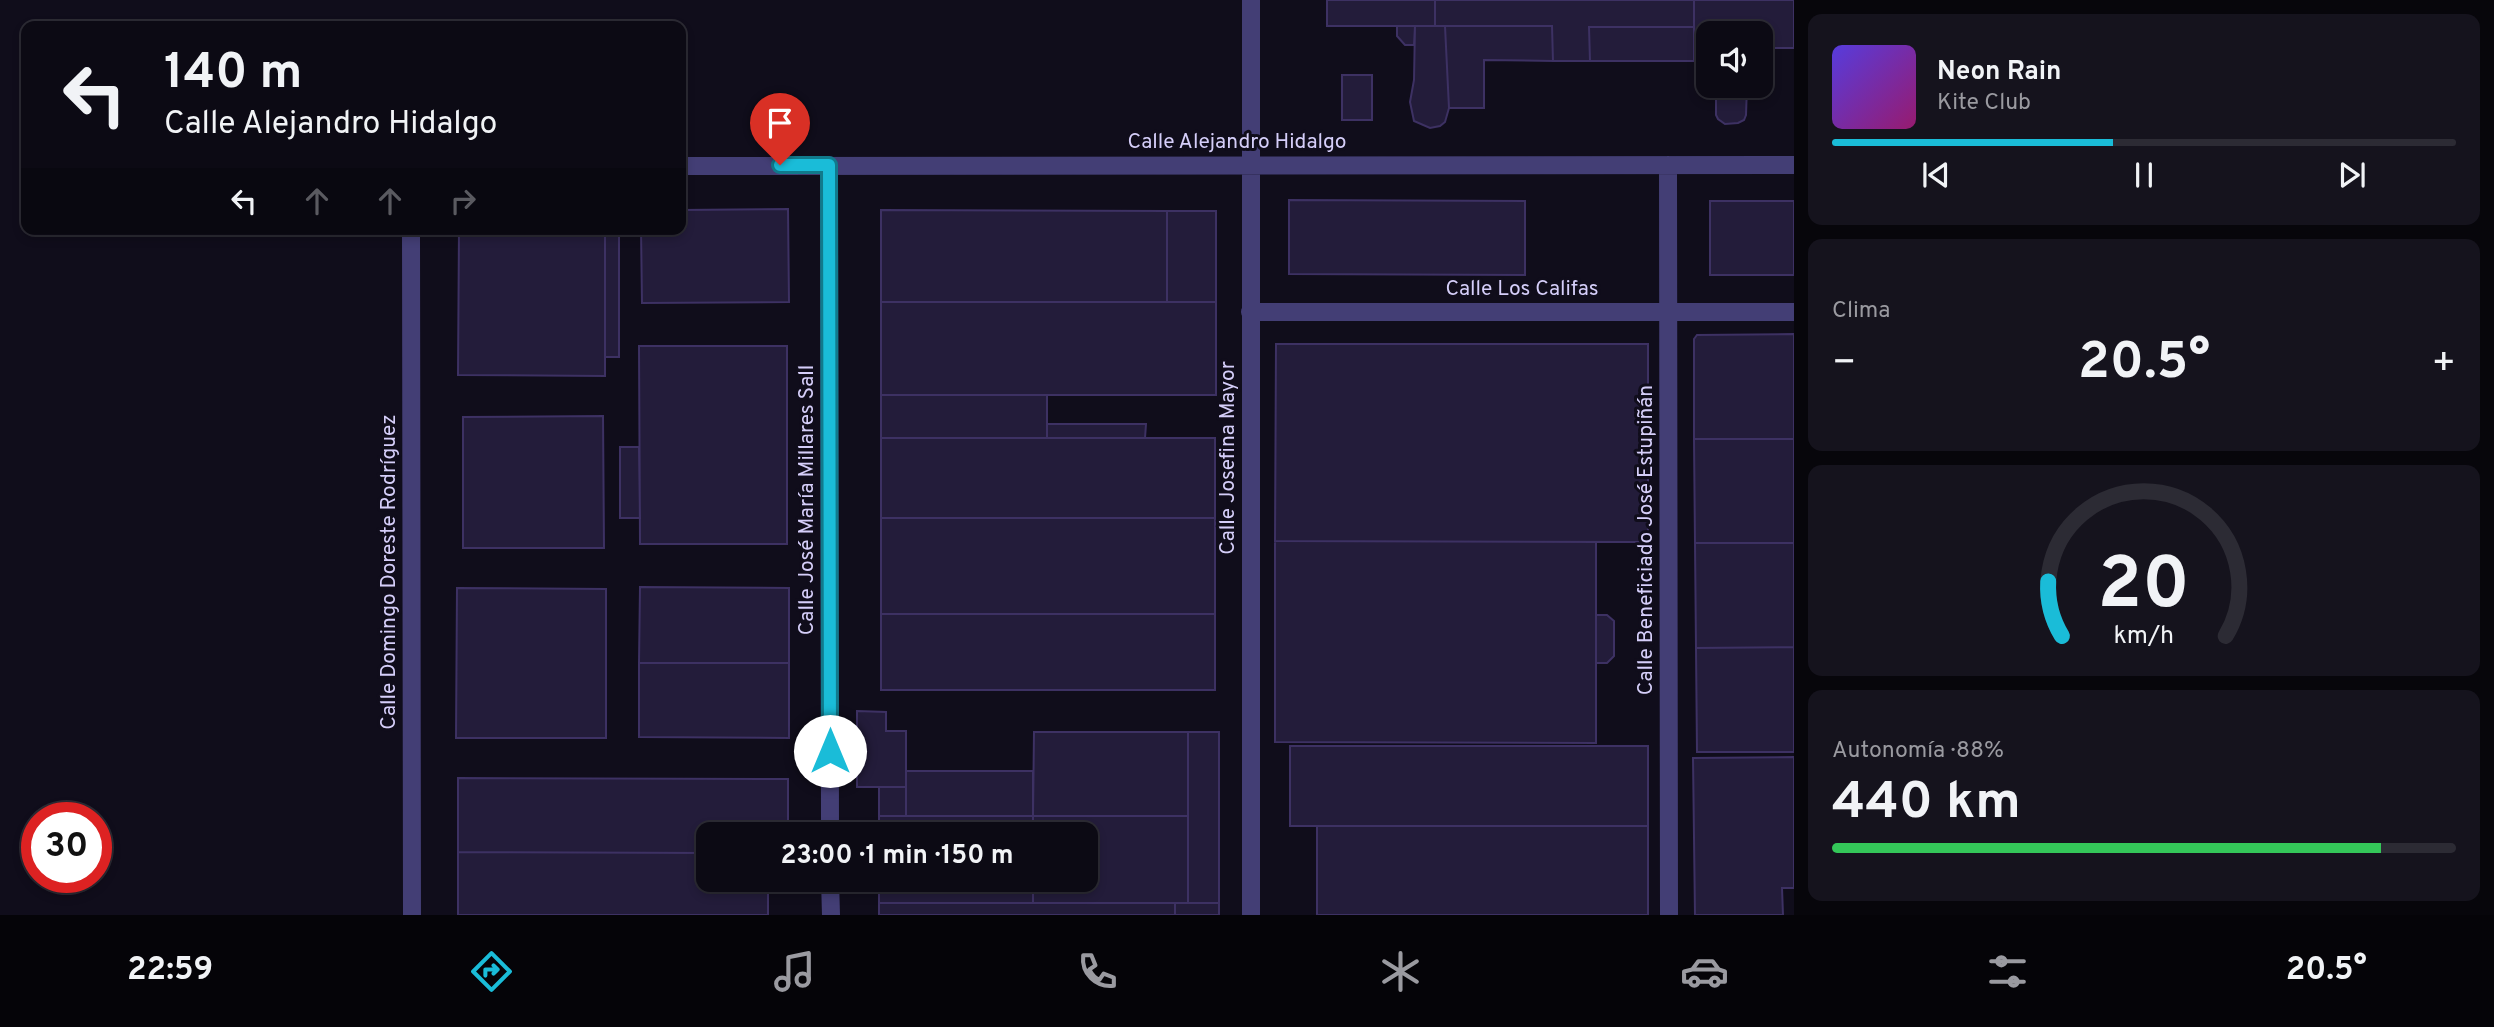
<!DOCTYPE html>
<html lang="es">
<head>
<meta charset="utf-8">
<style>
  :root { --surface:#0c0a14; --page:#15131d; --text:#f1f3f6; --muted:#9a9aa0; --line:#2c2b34; --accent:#1abcd8 }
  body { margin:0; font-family:Overpass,sans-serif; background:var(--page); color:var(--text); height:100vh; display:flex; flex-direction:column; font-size:26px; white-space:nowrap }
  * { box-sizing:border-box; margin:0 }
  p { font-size:23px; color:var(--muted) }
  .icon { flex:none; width:38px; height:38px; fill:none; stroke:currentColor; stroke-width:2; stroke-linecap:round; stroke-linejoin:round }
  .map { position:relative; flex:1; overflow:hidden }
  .sheet { display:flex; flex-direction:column; gap:14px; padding:14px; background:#07060b; width:700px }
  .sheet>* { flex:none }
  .guide { position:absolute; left:21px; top:21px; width:665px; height:214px; border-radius:14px; box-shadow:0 4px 10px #0003,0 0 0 2px var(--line); background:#0c0a14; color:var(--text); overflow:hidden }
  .buttons { position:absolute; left:1696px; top:21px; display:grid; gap:14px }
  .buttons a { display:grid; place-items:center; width:77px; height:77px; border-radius:14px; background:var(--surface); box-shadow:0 4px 10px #0003,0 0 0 2px var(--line); font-size:35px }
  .speed { position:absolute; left:21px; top:802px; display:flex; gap:14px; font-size:35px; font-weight:700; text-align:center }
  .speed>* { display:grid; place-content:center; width:91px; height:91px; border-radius:50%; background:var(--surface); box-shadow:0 4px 10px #0003,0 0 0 2px var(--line); line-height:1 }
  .speed .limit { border:10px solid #d22; background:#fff; color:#111 }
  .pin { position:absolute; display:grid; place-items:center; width:60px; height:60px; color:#fff; margin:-72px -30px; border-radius:50% 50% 50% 0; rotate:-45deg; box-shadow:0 0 7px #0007 }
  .pin .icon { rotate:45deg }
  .me { position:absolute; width:77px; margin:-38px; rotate:0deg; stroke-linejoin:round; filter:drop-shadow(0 0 5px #0008) }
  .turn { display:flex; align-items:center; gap:24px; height:147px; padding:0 28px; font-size:32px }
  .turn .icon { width:91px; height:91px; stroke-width:2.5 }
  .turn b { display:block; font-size:49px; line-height:60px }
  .lanes { display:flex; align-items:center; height:66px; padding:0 28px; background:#0003; justify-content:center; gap:35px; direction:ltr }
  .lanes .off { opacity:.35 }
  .big { font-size:52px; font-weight:700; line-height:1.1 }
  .sheet .card { flex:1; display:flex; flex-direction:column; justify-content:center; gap:10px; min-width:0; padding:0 24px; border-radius:14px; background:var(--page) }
  .sheet .dial { align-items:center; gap:0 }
  .dial svg { height:182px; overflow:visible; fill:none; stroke:var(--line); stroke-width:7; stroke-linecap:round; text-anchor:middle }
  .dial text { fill:var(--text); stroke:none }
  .song { display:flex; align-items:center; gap:21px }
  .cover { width:84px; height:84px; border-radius:10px; background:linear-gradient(135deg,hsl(250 70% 55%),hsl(320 70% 35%)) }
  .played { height:7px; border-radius:4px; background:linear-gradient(90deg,var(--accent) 45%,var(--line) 45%) }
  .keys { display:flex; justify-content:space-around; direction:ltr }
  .heat { display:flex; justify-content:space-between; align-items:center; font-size:38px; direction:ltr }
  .charge { height:10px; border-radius:5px; background:linear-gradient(90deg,#34c759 88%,var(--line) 0) }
  .trip { position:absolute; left:696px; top:822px; width:402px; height:70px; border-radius:14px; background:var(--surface); box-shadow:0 4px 10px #0003,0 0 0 2px var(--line); font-weight:700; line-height:70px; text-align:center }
  .tab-bar { display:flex; height:112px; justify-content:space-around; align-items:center; background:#050408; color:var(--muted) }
  .tab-bar .icon { width:49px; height:49px }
  .tab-bar .current { color:var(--accent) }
  .tab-bar b { font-size:32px; color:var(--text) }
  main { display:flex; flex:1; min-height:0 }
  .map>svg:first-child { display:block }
  .building { fill:#231c3a; stroke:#3d3163; stroke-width:2 }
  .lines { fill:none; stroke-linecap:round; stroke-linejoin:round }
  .minor { stroke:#433e75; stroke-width:18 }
  .route-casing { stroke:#117a8c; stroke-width:18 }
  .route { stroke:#1abcd8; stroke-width:12 }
  .labels { text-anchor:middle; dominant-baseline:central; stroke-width:6; stroke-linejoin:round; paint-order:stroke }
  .street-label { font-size:21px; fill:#d5cef9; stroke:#100d1b }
</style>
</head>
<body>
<main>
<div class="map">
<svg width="1794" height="915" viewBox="0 0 1794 915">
  <rect width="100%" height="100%" fill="#100d1b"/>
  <!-- building -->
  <path class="building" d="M 1327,0 L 1435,0 L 1435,26 L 1327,26 Z
    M 1435,0 L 1694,0 L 1694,27 L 1589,27 L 1590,61 L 1553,61 L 1552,26 L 1435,26 Z
    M 1694,0 L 1794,0 L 1794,48 L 1760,48 L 1760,33 L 1708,33 L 1708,58 L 1694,59 Z
    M 1397,26 L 1415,26 L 1414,45 L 1405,45 L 1397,36 Z
    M 1415,26 L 1445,26 L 1449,108 L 1445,122 L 1440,126 L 1430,128 L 1414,121 L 1410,102 L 1414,80 Z
    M 1445,26 L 1552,26 L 1553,61 L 1484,60 L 1484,108 L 1449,108 Z
    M 1589,27 L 1694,27 L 1694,61 L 1590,61 Z
    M 1342,75 L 1372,75 L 1372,120 L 1342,120 Z
    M 1716,86 L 1747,86 L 1746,115 L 1744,120 L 1738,123 L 1725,124 L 1718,119 L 1716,115 Z
    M 1289,200 L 1525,201 L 1525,275 L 1289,274 Z
    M 1710,201 L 1794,201 L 1794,275 L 1710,275 Z
    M 788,209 L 789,302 L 642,303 L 641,229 L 681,229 L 681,210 Z
    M 881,210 L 1167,211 L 1167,302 L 881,302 Z
    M 1167,211 L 1216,211 L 1216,302 L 1167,302 Z
    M 459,229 L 605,229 L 605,376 L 458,375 Z
    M 605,230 L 619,230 L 619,357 L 605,357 Z
    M 881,302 L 1216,302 L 1216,395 L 881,395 Z
    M 1794,334 L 1794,439 L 1694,439 L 1694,339 L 1697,335 Z
    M 1276,344 L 1648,344 L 1648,542 L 1275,541 Z
    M 639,346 L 787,346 L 787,544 L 640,544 Z
    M 881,395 L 1047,395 L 1047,438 L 881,438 Z
    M 603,416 L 604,548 L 463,548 L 463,417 Z
    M 1047,424 L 1146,424 L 1145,438 L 1047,438 Z
    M 881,438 L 1215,438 L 1215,518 L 881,518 Z
    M 1694,439 L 1794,439 L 1794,543 L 1695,543 Z
    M 620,447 L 639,447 L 640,518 L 620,518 Z
    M 881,518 L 1215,518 L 1215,614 L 881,614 Z
    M 1275,541 L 1596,542 L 1596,743 L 1275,742 Z
    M 1695,543 L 1794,543 L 1794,647 L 1696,648 Z
    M 640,587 L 789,588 L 789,663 L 639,663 Z
    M 457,588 L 606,589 L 606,738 L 456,738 Z
    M 881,614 L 1215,614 L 1215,690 L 881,690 Z
    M 1596,615 L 1607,615 L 1614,621 L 1614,656 L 1607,663 L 1596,663 Z
    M 1794,647 L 1794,752 L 1697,752 L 1696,648 Z
    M 639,663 L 789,663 L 789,738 L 639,737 Z
    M 857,711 L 886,712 L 886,731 L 906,731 L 906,787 L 857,787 Z
    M 1034,732 L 1188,732 L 1188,816 L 1033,816 Z
    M 1188,732 L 1219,732 L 1219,903 L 1188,903 Z
    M 1290,746 L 1648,746 L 1648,826 L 1290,826 Z
    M 1794,757 L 1794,888 L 1782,888 L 1783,915 L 1695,915 L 1693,758 Z
    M 906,771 L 1033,771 L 1033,816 L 906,816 Z
    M 458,778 L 788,779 L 788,835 L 709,835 L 709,853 L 458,852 Z
    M 879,787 L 906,787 L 906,816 L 879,816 Z
    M 879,816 L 1033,816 L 1033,835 L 879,835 Z
    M 1033,816 L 1188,816 L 1188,903 L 1033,903 L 1033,880 L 1087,880 L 1087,835 L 1033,835 Z
    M 1317,826 L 1648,826 L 1648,915 L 1317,915 Z
    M 458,852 L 709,853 L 709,880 L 768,880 L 768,915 L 458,915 Z
    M 879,880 L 1033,880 L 1033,903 L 879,903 Z
    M 879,903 L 1175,903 L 1175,915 L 879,915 Z
    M 1175,903 L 1219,903 L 1219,915 L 1175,915 Z"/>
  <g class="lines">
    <!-- minor -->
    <path class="minor" d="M 829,165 L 830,835
      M 1668,165 L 1669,915
      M 681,166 L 1794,165
      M 411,229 L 412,915
      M 1250,312 L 1794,312
      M 830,880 L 831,915
      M 1251,915 L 1251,0"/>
  </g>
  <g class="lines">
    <defs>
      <path id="route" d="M 780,165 L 829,165 L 830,751"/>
    </defs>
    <!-- route casing -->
    <use href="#route" class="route-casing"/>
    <!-- route -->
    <use href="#route" class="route"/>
  </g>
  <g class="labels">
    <!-- street labels -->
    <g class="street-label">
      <text x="1237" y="142">Calle Alejandro Hidalgo</text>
      <text x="1522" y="289">Calle Los Califas</text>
      <text transform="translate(1228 458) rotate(-90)">Calle Josefina Mayor</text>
      <text transform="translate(807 500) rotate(-90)">Calle José María Millares Sall</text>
      <text transform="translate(1646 540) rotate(-90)">Calle Beneficiado José Estupiñán</text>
      <text transform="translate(389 572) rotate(-90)">Calle Domingo Doreste Rodríguez</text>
    </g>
  </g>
</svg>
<div class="buttons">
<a><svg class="icon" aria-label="sound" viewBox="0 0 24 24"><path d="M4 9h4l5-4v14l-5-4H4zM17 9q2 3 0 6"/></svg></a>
</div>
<div class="speed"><div class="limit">30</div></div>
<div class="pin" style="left:780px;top:165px;background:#d93025"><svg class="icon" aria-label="arrive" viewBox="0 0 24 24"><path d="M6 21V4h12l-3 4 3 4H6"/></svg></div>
<svg class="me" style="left:830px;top:751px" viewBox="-20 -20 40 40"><circle r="19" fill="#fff"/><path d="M0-13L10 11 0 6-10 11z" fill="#1abcd8"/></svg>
<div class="trip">23:00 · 1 min · 150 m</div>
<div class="guide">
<div class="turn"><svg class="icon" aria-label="left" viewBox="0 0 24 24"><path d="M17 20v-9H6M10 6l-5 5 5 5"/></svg><div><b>140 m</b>Calle Alejandro Hidalgo</div></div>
<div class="lanes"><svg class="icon" aria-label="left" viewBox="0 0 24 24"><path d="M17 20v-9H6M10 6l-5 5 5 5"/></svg><svg class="icon off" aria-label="ahead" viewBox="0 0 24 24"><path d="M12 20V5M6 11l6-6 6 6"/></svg><svg class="icon off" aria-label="ahead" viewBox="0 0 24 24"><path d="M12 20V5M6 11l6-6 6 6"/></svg><svg class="icon off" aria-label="right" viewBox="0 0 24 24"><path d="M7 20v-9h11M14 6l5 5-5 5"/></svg></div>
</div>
</div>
<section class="sheet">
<div class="card">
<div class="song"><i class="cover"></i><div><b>Neon Rain</b><p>Kite Club</p></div></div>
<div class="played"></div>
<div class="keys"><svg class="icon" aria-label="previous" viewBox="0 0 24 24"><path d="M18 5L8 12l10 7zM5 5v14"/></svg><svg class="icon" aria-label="pause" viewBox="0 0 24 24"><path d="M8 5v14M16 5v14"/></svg><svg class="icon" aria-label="next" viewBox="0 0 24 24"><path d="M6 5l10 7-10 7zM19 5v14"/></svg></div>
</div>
<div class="card"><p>Clima</p>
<div class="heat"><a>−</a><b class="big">20.5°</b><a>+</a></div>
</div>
<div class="card dial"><svg viewBox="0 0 100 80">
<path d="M14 69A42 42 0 1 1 86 69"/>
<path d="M14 69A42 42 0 0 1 8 45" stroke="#1abcd8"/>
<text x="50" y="56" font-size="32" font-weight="700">20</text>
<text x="50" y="72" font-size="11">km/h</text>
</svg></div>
<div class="card"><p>Autonomía · 88%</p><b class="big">440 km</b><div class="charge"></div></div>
</section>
</main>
<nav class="tab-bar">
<b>22:59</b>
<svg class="icon current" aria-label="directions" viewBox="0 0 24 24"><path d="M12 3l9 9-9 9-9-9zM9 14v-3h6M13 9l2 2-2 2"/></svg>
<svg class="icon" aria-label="music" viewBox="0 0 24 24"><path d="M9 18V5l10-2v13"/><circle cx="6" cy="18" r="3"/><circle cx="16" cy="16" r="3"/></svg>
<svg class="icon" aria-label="phone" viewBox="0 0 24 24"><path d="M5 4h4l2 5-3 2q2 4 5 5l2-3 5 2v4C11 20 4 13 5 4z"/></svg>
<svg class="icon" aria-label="climate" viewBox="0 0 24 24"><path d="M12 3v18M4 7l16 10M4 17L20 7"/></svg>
<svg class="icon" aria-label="car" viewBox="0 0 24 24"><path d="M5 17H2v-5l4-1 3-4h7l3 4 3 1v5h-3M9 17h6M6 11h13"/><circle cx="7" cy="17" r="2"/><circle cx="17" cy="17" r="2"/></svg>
<svg class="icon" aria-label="filters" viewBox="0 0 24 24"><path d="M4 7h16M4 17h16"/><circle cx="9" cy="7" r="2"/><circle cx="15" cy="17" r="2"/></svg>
<b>20.5°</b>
</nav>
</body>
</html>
